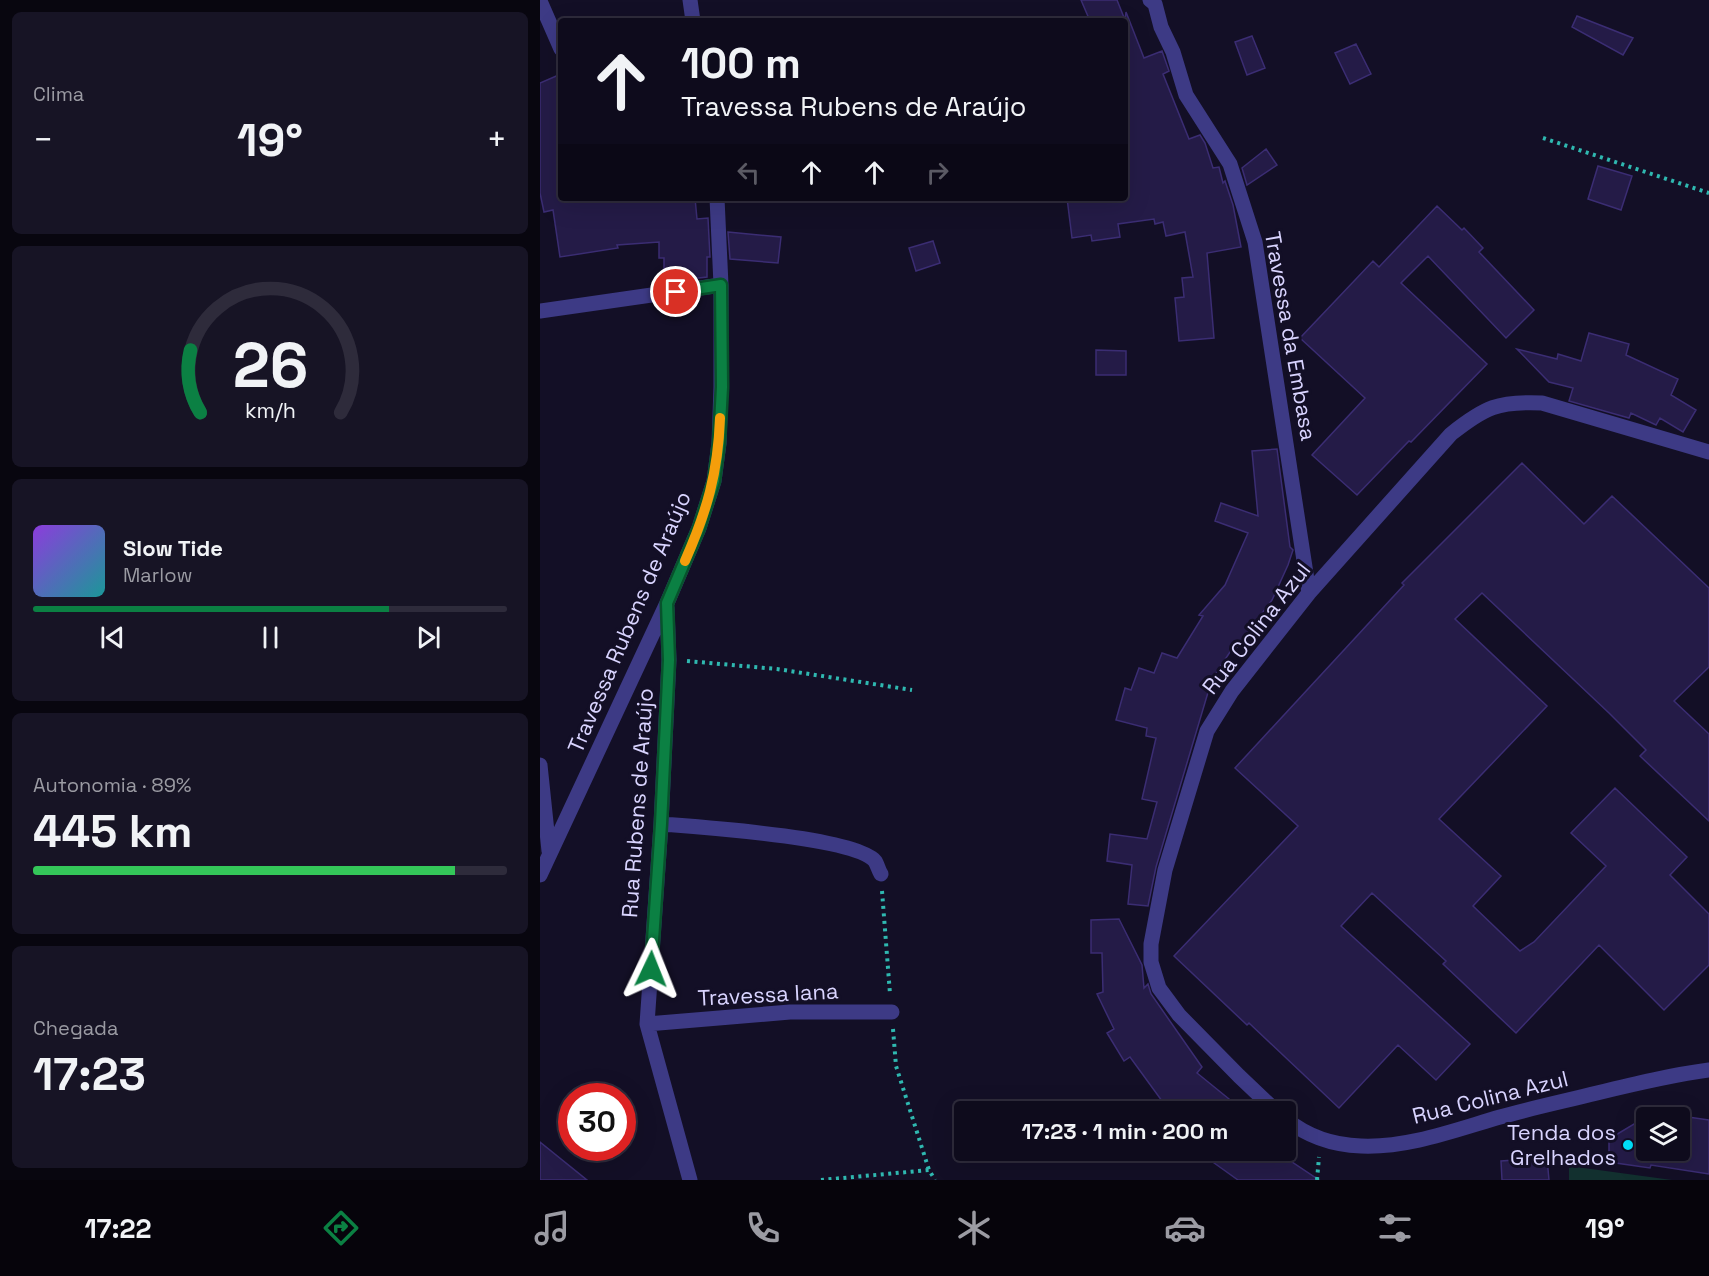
<!DOCTYPE html>
<html lang="pt">
<head>
<meta charset="utf-8">
<style>
  :root { --surface:#0e0b1c; --page:#171425; --text:#f1f3f6; --muted:#9b9ba3; --line:#2e2b3b; --accent:#0b8043 }
  body { margin:0; font-family:"Space Grotesk",sans-serif; background:var(--page); color:var(--text); height:100vh; display:flex; flex-direction:column; font-size:22px; white-space:nowrap }
  * { box-sizing:border-box; margin:0 }
  p { font-size:20px; color:var(--muted) }
  .icon { flex:none; width:33px; height:33px; fill:none; stroke:currentColor; stroke-width:2; stroke-linecap:round; stroke-linejoin:round }
  .map { position:relative; flex:1; overflow:hidden }
  .side { display:flex; flex-direction:column; gap:12px; padding:12px; background:#08060f; width:540px }
  .side>* { flex:none }
  .top-card { position:absolute; left:18px; top:18px; width:570px; height:183px; border-radius:6px; box-shadow:0 6px 24px #0002,0 0 0 2px var(--line); background:#0e0b1c; color:var(--text); overflow:hidden }
  .buttons { position:absolute; left:1096px; top:1107px; display:grid; gap:12px }
  .buttons a { display:grid; place-items:center; width:54px; height:54px; border-radius:6px; background:var(--surface); box-shadow:0 6px 24px #0002,0 0 0 2px var(--line); font-size:30px }
  .speed { position:absolute; left:18px; top:1083px; display:flex; gap:12px; font-size:30px; font-weight:700; text-align:center }
  .speed>* { display:grid; place-content:center; width:78px; height:78px; border-radius:50%; background:var(--surface); box-shadow:0 6px 24px #0002,0 0 0 2px var(--line); line-height:1 }
  .speed .limit { border:9px solid #d22; background:#fff; color:#111 }
  .pin { position:absolute; display:grid; place-items:center; width:51px; height:51px; color:#fff; margin:-26px; border:3px solid #fff; border-radius:50%; box-shadow:0 2px 6px #0007 }
  .me { position:absolute; width:66px; margin:-33px; rotate:2deg; stroke-linejoin:round; filter:drop-shadow(0 0 4px #0008) }
  .turn { display:flex; align-items:center; gap:21px; height:126px; padding:0 24px; font-size:27px }
  .turn .icon { width:78px; height:78px; stroke-width:2.5 }
  .turn b { display:block; font-size:42px; line-height:51px }
  .lanes { display:flex; align-items:center; height:57px; padding:0 24px; background:#0003; justify-content:center; gap:30px; direction:ltr }
  .lanes .off { opacity:.35 }
  .big { font-size:45px; font-weight:600; line-height:1.1 }
  .side .widget { flex:1; display:flex; flex-direction:column; justify-content:center; gap:9px; min-width:0; padding:0 21px; border-radius:9px; background:var(--page) }
  .side .dial { align-items:center; gap:0 }
  .dial svg { height:156px; overflow:visible; fill:none; stroke:var(--line); stroke-width:7; stroke-linecap:round; text-anchor:middle }
  .dial text { fill:var(--text); stroke:none }
  .song { display:flex; align-items:center; gap:18px }
  .cover { width:72px; height:72px; border-radius:9px; background:linear-gradient(135deg,hsl(270 70% 55%),hsl(180 70% 35%)) }
  .played { height:6px; border-radius:3px; background:linear-gradient(90deg,var(--accent) 75%,var(--line) 75%) }
  .keys { display:flex; justify-content:space-around; direction:ltr }
  .heat { display:flex; justify-content:space-between; align-items:center; font-size:33px; direction:ltr }
  .charge { height:9px; border-radius:4px; background:linear-gradient(90deg,#34c759 89%,var(--line) 0) }
  .trip { position:absolute; left:414px; top:1101px; width:342px; height:60px; border-radius:6px; background:var(--surface); box-shadow:0 6px 24px #0002,0 0 0 2px var(--line); font-weight:600; line-height:60px; text-align:center }
  .dock { display:flex; height:96px; justify-content:space-around; align-items:center; background:#06040b; color:var(--muted) }
  .dock .icon { width:42px; height:42px }
  .dock .on { color:var(--accent) }
  .dock b { font-size:27px; color:var(--text) }
  main { display:flex; flex:1; min-height:0 }
  .map>svg:first-child { display:block }
  .green { fill:#12302f }
  .building { fill:#241b47; stroke:#3b2d73; stroke-width:1.5 }
  .lines { fill:none; stroke-linecap:round; stroke-linejoin:round }
  .path { stroke:#2fb8b0; stroke-width:4; stroke-dasharray:3 4.5; stroke-linecap:butt }
  .minor { stroke:#3d3a85; stroke-width:15 }
  .route-casing { stroke:#07532c; stroke-width:15 }
  .route { stroke:#0b8043; stroke-width:10 }
  .slow { stroke:#f59e0b; stroke-width:10 }
  .poi-dot { fill:#00e5ff; stroke:#130f26; stroke-width:2 }
  .labels { text-anchor:middle; dominant-baseline:central; stroke-width:6; stroke-linejoin:round; paint-order:stroke }
  .street-label { font-size:22px; fill:#d9d4ff; stroke:#130f26 }
  .poi-label { font-size:22px; fill:#d9d4ff; stroke:#130f26; text-anchor:end }
</style>
</head>
<body>
<main>
<section class="side">
<div class="widget"><p>Clima</p>
<div class="heat"><a>−</a><b class="big">19°</b><a>+</a></div>
</div>
<div class="widget dial"><svg viewBox="0 0 100 80">
<path d="M14 69A42 42 0 1 1 86 69"/>
<path d="M14 69A42 42 0 0 1 9 37" stroke="#0b8043"/>
<text x="50" y="56" font-size="32" font-weight="700">26</text>
<text x="50" y="72" font-size="11">km/h</text>
</svg></div>
<div class="widget">
<div class="song"><i class="cover"></i><div><b>Slow Tide</b><p>Marlow</p></div></div>
<div class="played"></div>
<div class="keys"><svg class="icon" aria-label="previous" viewBox="0 0 24 24"><path d="M18 5L8 12l10 7zM5 5v14"/></svg><svg class="icon" aria-label="pause" viewBox="0 0 24 24"><path d="M8 5v14M16 5v14"/></svg><svg class="icon" aria-label="next" viewBox="0 0 24 24"><path d="M6 5l10 7-10 7zM19 5v14"/></svg></div>
</div>
<div class="widget"><p>Autonomia · 89%</p><b class="big">445 km</b><div class="charge"></div></div>
<div class="widget"><p>Chegada</p><b class="big">17:23</b></div>
</section>
<div class="map">
<svg width="1169" height="1180" viewBox="0 0 1169 1180">
  <rect width="100%" height="100%" fill="#130f26"/>
  <!-- green -->
  <path class="green" d="M 1029,1166 L 1132,1180 L 1029,1180 Z"/>
  <!-- building -->
  <path class="building" d="M 541,0 L 577,0 L 585,20 L 586,12 L 604,58 L 622,51 L 629,71 L 623,74 L 649,139 L 660,135 L 665,143 L 673,168 L 679,167 L 683,183 L 685,181 L 693,205 L 701,247 L 667,253 L 674,338 L 639,341 L 635,298 L 644,297 L 642,278 L 653,277 L 645,232 L 626,236 L 623,222 L 615,224 L 614,219 L 578,224 L 580,237 L 552,241 L 551,235 L 532,238 L 527,198 L 585,198 L 585,21 L 550,21 Z
    M 1037,16 L 1093,38 L 1083,55 L 1032,27 Z
    M 712,36 L 725,68 L 707,75 L 695,42 Z
    M 816,44 L 831,74 L 810,84 L 795,53 Z
    M 21,74 L 21,198 L 155,198 L 157,219 L 168,218 L 170,257 L 167,257 L 167,277 L 124,282 L 124,258 L 119,258 L 119,242 L 77,245 L 78,248 L 20,257 L 13,210 L 4,212 L 0,193 L 0,83 Z
    M 726,149 L 737,165 L 707,185 L 702,168 Z
    M 1058,166 L 1092,176 L 1081,210 L 1048,199 Z
    M 897,206 L 922,230 L 924,228 L 943,248 L 939,252 L 994,310 L 966,338 L 888,256 L 861,283 L 947,364 L 871,442 L 869,441 L 817,495 L 772,455 L 825,398 L 760,338 L 833,261 L 839,267 Z
    M 188,232 L 241,237 L 238,263 L 190,259 Z
    M 393,241 L 400,263 L 376,271 L 369,248 Z
    M 1049,333 L 1089,344 L 1086,355 L 1138,379 L 1131,395 L 1156,410 L 1143,432 L 1120,418 L 1116,425 L 1091,413 L 1089,418 L 1029,401 L 1033,388 L 1009,382 L 977,349 L 1017,359 L 1018,354 L 1041,361 Z
    M 556,350 L 586,351 L 586,375 L 556,375 Z
    M 737,449 L 750,547 L 753,550 L 748,565 L 732,600 L 694,651 L 692,649 L 672,679 L 616,867 L 608,906 L 588,904 L 592,865 L 567,861 L 570,834 L 607,839 L 617,802 L 602,799 L 616,738 L 606,736 L 607,728 L 576,720 L 585,688 L 591,690 L 599,668 L 614,673 L 622,653 L 637,658 L 663,616 L 659,615 L 685,585 L 708,533 L 675,521 L 681,503 L 718,516 L 712,451 Z
    M 982,463 L 1044,524 L 1072,496 L 1169,588 L 1169,667 L 1134,701 L 1169,734 L 1169,821 L 1100,756 L 1106,750 L 1069,713 L 942,593 L 915,619 L 1007,706 L 899,819 L 961,876 L 933,906 L 980,951 L 994,942 L 1066,866 L 1031,833 L 1075,788 L 1147,857 L 1130,875 L 1169,914 L 1169,965 L 1124,1010 L 1059,945 L 976,1033 L 903,964 L 906,961 L 832,893 L 801,926 L 930,1044 L 896,1080 L 858,1045 L 799,1108 L 709,1023 L 707,1025 L 634,956 L 758,826 L 695,768 L 864,585 L 862,583 Z
    M 579,919 L 602,965 L 604,988 L 608,984 L 611,994 L 662,1067 L 657,1073 L 705,1112 L 630,1112 L 590,1057 L 584,1061 L 567,1033 L 574,1029 L 557,994 L 563,992 L 562,953 L 551,953 L 551,920 Z
    M 1148,1117 L 1169,1120 L 1169,1174 L 1111,1165 L 1110,1168 L 1069,1162 L 1069,1139 L 1094,1124 L 1107,1126 L 1107,1150 L 1140,1150 L 1140,1133 L 1146,1134 Z
    M 0,1142 L 47,1180 L 0,1180 Z
    M 656,1150 L 734,1150 L 779,1180 L 698,1180 Z
    M 1007,1158 L 1009,1180 L 962,1180 L 961,1161 Z"/>
  <g class="lines">
    <!-- path -->
    <path class="path" d="M 1003,138 L 1169,193
      M 147,661 L 237,669 L 372,690
      M 342,891 L 350,994
      M 353,1029 L 356,1066 L 389,1170 L 395,1180
      M 281,1180 L 389,1170
      M 777,1180 L 779,1157"/>
    <!-- minor -->
    <path class="minor" d="M 150,0 L 153,21
      M 610,0 L 615,4 L 621,27 L 633,52 L 646,95 L 690,164 L 715,242 L 769,593
      M 0,1 L 21,49
      M 0,311 L 181,285
      M 127,608 L 129,660 L 121,824 L 107,1024 L 150,1180
      M 0,765 L 9,851
      M 121,824 C 158,827 313,837 335,861 C 337,864 339,871 341,874
      M 0,875 L 127,603 L 159,528 L 174,481 L 179,443 L 181,387 L 181,285 L 177,198
      M 107,1024 L 250,1012 L 352,1012
      M 737,1112 L 699,1076 L 639,1015 L 619,988 L 611,962 L 611,944 L 625,870 L 667,731 L 692,691 L 769,593 L 911,434 C 945,407 958,401 1002,403 L 1169,452
      M 746,1119 C 768,1137 792,1145 821,1146 C 868,1148 915,1130 960,1117 C 992,1108 1025,1101 1057,1093 C 1094,1084 1131,1075 1169,1070"/>
  </g>
  <g class="lines">
    <defs>
      <path id="route" d="M 111,969 L 121,824 L 129,660 L 127,603 L 159,528 L 174,481 L 179,443 L 182,387 L 181,285 L 136,292"/>
    </defs>
    <!-- route casing -->
    <use href="#route" class="route-casing"/>
    <!-- route -->
    <use href="#route" class="route"/>
    <!-- slow -->
    <path class="slow" d="M 145,561 C 167,511 178,473 180,418"/>
  </g>
  <!-- markers -->
  <circle class="poi-dot" cx="1088" cy="1145" r="6"/>
  <g class="labels">
    <!-- street labels -->
    <g class="street-label">
      <text transform="translate(751 336) rotate(80)">Travessa da Embasa</text>
      <text transform="translate(89 622) rotate(-67)">Travessa Rubens de Araújo</text>
      <text transform="translate(716 628) rotate(-52)">Rua Colina Azul</text>
      <text transform="translate(97 803) rotate(-86)">Rua Rubens de Araújo</text>
      <text transform="translate(228 994) rotate(-3)">Travessa Iana</text>
      <text transform="translate(950 1097) rotate(-14)">Rua Colina Azul</text>
    </g>
    <!-- poi labels -->
    <g class="poi-label">
      <text x="1076" y="1132">Tenda dos<tspan x="1076" dy="25">Grelhados</tspan></text>
    </g>
  </g>
</svg>
<div class="buttons">
<a><svg class="icon" aria-label="layers" viewBox="0 0 24 24"><path d="M12 4l9 5-9 5-9-5zM3 14l9 5 9-5"/></svg></a>
</div>
<div class="speed"><div class="limit">30</div></div>
<div class="pin" style="left:136px;top:292px;background:#d93025"><svg class="icon" aria-label="arrive" viewBox="0 0 24 24"><path d="M6 21V4h12l-3 4 3 4H6"/></svg></div>
<svg class="me" style="left:111px;top:969px" viewBox="-20 -20 40 40"><path d="M0-17L14 15 0 8-14 15z" fill="#0b8043" stroke="#fff" stroke-width="4"/></svg>
<div class="trip">17:23 · 1 min · 200 m</div>
<div class="top-card">
<div class="turn"><svg class="icon" aria-label="ahead" viewBox="0 0 24 24"><path d="M12 20V5M6 11l6-6 6 6"/></svg><div><b>100 m</b>Travessa Rubens de Araújo</div></div>
<div class="lanes"><svg class="icon off" aria-label="left" viewBox="0 0 24 24"><path d="M17 20v-9H6M10 6l-5 5 5 5"/></svg><svg class="icon" aria-label="ahead" viewBox="0 0 24 24"><path d="M12 20V5M6 11l6-6 6 6"/></svg><svg class="icon" aria-label="ahead" viewBox="0 0 24 24"><path d="M12 20V5M6 11l6-6 6 6"/></svg><svg class="icon off" aria-label="right" viewBox="0 0 24 24"><path d="M7 20v-9h11M14 6l5 5-5 5"/></svg></div>
</div>
</div>
</main>
<nav class="dock">
<b>17:22</b>
<svg class="icon on" aria-label="directions" viewBox="0 0 24 24"><path d="M12 3l9 9-9 9-9-9zM9 14v-3h6M13 9l2 2-2 2"/></svg>
<svg class="icon" aria-label="music" viewBox="0 0 24 24"><path d="M9 18V5l10-2v13"/><circle cx="6" cy="18" r="3"/><circle cx="16" cy="16" r="3"/></svg>
<svg class="icon" aria-label="phone" viewBox="0 0 24 24"><path d="M5 4h4l2 5-3 2q2 4 5 5l2-3 5 2v4C11 20 4 13 5 4z"/></svg>
<svg class="icon" aria-label="climate" viewBox="0 0 24 24"><path d="M12 3v18M4 7l16 10M4 17L20 7"/></svg>
<svg class="icon" aria-label="car" viewBox="0 0 24 24"><path d="M5 17H2v-5l4-1 3-4h7l3 4 3 1v5h-3M9 17h6M6 11h13"/><circle cx="7" cy="17" r="2"/><circle cx="17" cy="17" r="2"/></svg>
<svg class="icon" aria-label="filters" viewBox="0 0 24 24"><path d="M4 7h16M4 17h16"/><circle cx="9" cy="7" r="2"/><circle cx="15" cy="17" r="2"/></svg>
<b>19°</b>
</nav>
</body>
</html>
